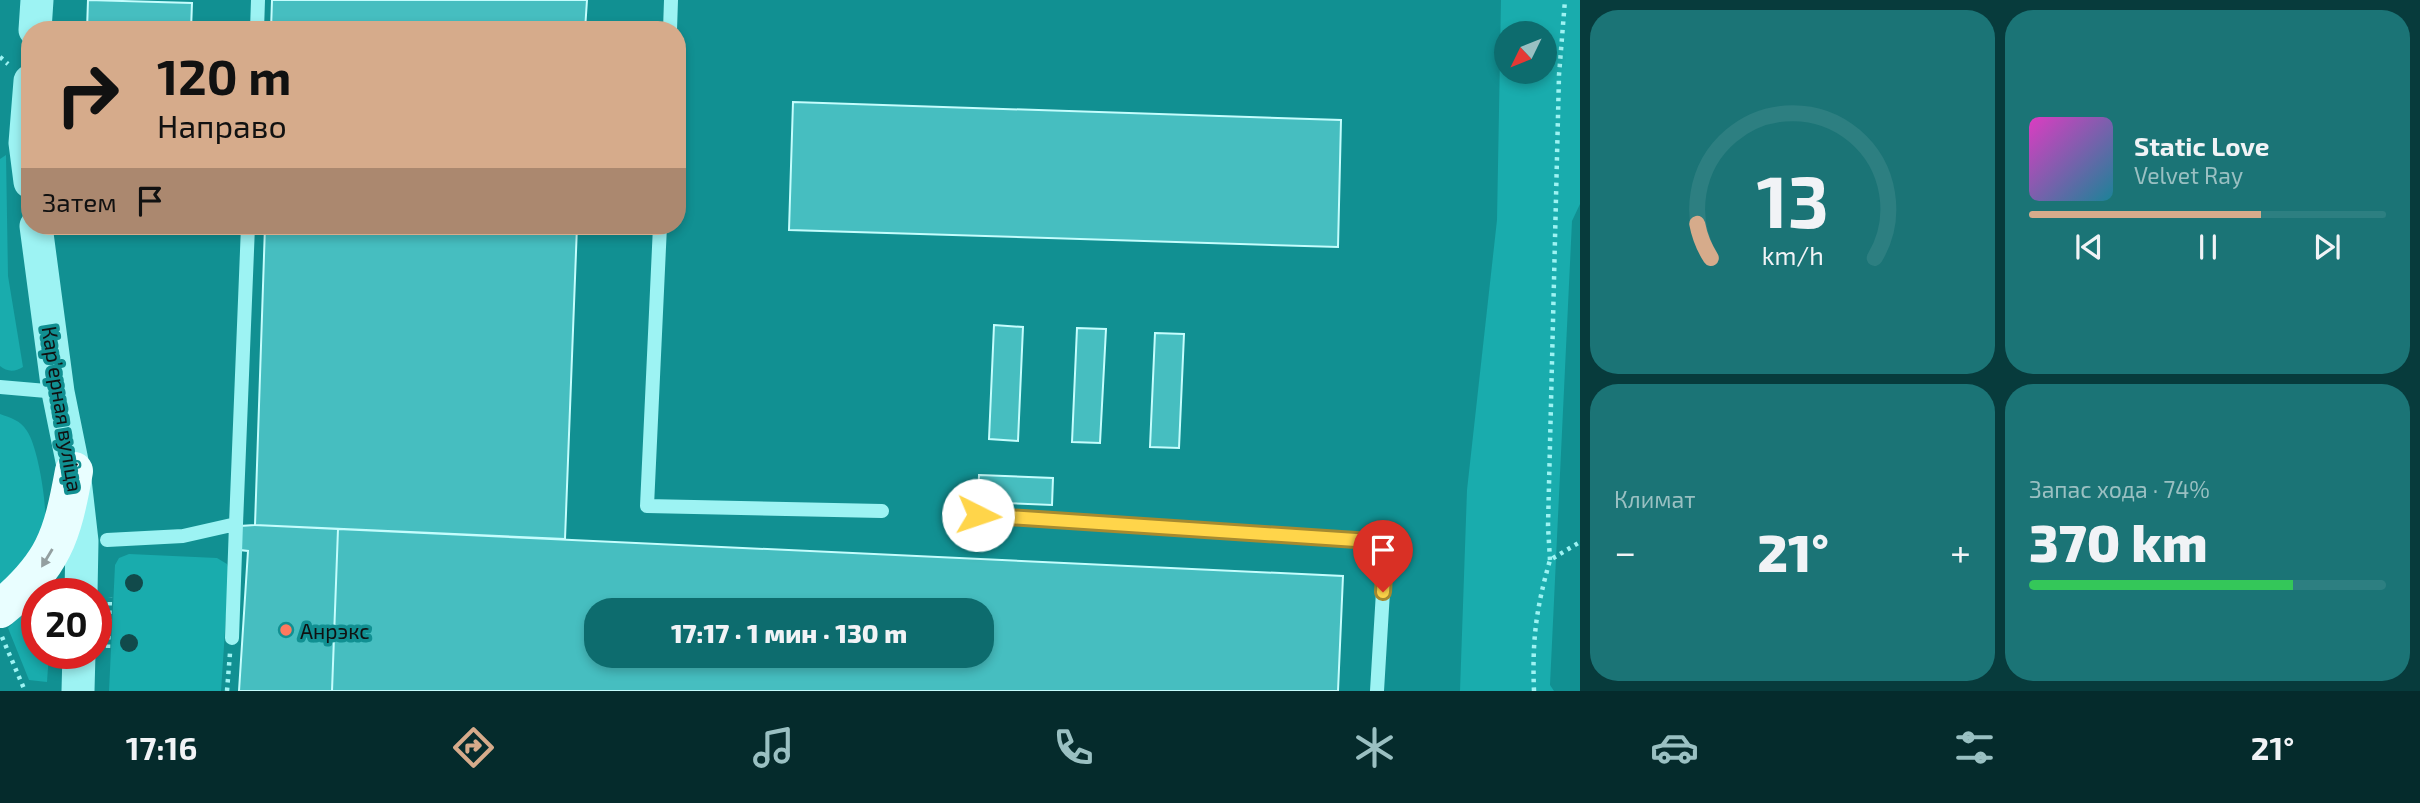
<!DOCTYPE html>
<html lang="ru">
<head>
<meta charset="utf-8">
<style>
  :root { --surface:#0d6c6e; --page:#1b7476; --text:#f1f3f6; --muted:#9ac0c2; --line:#2d7f81; --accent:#d6ab8b }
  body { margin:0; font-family:"Exo 2",sans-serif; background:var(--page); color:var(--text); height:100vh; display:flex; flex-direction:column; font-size:26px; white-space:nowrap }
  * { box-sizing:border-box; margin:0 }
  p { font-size:23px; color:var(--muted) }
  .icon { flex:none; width:38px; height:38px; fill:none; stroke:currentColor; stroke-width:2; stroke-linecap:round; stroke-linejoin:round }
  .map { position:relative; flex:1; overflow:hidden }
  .drawer { display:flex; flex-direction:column; gap:10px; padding:10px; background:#073b3c; width:840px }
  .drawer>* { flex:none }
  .hud { position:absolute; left:21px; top:21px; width:665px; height:214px; border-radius:28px; box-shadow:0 4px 10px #0003; background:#d6ab8b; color:#111; overflow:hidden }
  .needle { width:46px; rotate:227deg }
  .tools { position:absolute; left:1494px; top:21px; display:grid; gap:14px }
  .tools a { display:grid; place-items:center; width:63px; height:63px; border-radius:50%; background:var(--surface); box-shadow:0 4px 10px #0003; font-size:35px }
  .speed { position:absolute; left:21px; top:578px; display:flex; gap:14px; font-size:35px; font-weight:700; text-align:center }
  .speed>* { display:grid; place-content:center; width:91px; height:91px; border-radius:50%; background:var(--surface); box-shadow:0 4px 10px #0003; line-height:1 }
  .speed .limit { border:10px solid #d22; background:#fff; color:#111 }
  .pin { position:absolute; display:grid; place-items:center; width:60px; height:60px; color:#fff; margin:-72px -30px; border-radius:50% 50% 50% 0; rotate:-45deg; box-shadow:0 0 7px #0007 }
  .pin .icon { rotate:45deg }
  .me { position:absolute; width:77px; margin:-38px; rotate:94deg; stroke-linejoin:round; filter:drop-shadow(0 0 5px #0008) }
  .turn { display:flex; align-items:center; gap:24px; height:147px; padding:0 21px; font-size:32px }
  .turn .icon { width:91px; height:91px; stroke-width:2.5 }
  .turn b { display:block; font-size:49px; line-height:60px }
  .then { display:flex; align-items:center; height:66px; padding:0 21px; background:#0003; gap:14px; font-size:26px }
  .big { font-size:52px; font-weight:800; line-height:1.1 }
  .drawer .card { flex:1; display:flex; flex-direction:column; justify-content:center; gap:10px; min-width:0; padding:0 24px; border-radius:28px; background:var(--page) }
  .drawer .dial { align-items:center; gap:0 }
  .dial svg { height:182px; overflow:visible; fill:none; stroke:var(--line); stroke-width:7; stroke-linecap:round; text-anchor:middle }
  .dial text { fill:var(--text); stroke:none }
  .song { display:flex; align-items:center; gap:21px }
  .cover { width:84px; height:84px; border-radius:10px; background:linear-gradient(135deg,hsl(310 70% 55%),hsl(190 70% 35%)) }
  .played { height:7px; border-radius:4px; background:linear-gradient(90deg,var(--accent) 65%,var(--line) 65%) }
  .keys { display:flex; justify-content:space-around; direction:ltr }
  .heat { display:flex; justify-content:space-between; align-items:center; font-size:38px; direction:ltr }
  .charge { height:10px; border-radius:5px; background:linear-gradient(90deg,#34c759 74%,var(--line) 0) }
  .drawer .tiles { flex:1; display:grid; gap:10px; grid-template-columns:repeat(2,1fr) }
  .trip { position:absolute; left:584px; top:598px; width:410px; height:70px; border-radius:28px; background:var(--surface); box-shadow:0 4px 10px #0003; font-weight:800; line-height:70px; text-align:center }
  .menu { display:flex; height:112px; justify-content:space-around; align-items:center; background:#052b2c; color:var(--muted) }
  .menu .icon { width:49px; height:49px }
  .menu .selected { color:var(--accent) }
  .menu b { font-size:32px; color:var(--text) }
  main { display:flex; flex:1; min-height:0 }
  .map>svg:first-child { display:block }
  .green { fill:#19acad; fill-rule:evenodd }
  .building { fill:#46bec0; stroke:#c5fdfd; stroke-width:2; fill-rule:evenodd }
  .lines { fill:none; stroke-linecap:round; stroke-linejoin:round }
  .path { stroke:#9df3f3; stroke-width:4.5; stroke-dasharray:3.5 5; stroke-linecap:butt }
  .service { stroke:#9df3f3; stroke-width:14 }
  .tertiary { stroke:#9df3f3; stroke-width:33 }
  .primary { stroke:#e9feff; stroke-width:38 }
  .tree { fill:#114a4b }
  .oneway { fill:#939fa0 }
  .route-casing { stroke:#a68a30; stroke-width:18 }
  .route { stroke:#ffd54a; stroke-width:12 }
  .poi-dot { fill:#ff795f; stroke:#119092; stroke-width:2.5 }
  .labels { text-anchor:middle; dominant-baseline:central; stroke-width:7; stroke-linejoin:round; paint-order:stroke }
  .street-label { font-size:21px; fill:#111; stroke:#119092 }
  .poi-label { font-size:21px; fill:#111; stroke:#119092; text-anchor:start }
</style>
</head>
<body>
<main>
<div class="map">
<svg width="1580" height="691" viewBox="0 0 1580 691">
  <rect width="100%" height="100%" fill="#119092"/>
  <!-- green -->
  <path class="green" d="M 1501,0 L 1580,0 L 1580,204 L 1572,221 L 1550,685 L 1554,691 L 1460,691 L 1467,490 L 1497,220 ZM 1507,33 L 1545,33 L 1545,72 L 1507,72 Z
    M 6,155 L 8,276 L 23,367 C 15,372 7,372 0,366 L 0,159 Z
    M 0,414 C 11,418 20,420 27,431 C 39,448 51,523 43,543 C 39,554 10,582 0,593 Z
    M 129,554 L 217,558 L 227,564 L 229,570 L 221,691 L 109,691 L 115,565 L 119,558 Z
    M 37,599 L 37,653 L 49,653 L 47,682 L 29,680 L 8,628 Z"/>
  <!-- building -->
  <path class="building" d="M 88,0 L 192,3 L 191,30 L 87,30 Z
    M 272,0 L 587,0 L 585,30 L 271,30 Z
    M 793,102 L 1341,120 L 1338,247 L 789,230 Z
    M 265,226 L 577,226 L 565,539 L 255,525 Z
    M 994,325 L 1023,327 L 1018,441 L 989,439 Z
    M 1077,328 L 1106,329 L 1100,443 L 1072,442 Z
    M 1155,333 L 1184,334 L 1179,448 L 1150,447 Z
    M 979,475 L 1053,478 L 1052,505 L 978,502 Z
    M 255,525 L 338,529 L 332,691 L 239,691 L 248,551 L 240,550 L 240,526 Z
    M 338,529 L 1343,576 L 1338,691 L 332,691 ZM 597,611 L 982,611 L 982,656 L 597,656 Z"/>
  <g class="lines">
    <!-- path -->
    <path class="path" d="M 0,57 L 8,64
      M 1550,560 L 1548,526 L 1559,75 L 1565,0
      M 2,637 L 25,691
      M 108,648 L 110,597
      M 227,691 L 230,653
      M 1534,691 C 1532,640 1536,609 1550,560 L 1580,542"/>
    <!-- service -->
    <path class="service" d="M 257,30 L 258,0
      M 670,30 L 671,0
      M 660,226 L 647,506 L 882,511
      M 0,387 L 58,392
      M 978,515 L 1386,542 L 1377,691
      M 107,540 L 183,536 L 236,524 L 248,226
      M 232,638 L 236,524"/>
    <!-- tertiary -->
    <path class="tertiary" d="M 35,30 L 37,0
      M 30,81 L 25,143 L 30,182
      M 36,226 L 58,392 L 74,471 L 82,541 L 81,593
      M 78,691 L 79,653"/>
    <!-- primary -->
    <path class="primary" d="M 0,609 C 54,564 62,537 74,471"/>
  </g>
  <!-- trees -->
  <g class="tree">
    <circle cx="134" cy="583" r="9"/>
    <circle cx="129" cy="643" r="9"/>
  </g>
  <!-- one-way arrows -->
  <defs><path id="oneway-solid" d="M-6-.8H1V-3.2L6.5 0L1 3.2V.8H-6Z" transform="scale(1.75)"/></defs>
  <use class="oneway" href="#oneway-solid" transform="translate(47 558) rotate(121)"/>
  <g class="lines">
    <defs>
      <path id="route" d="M 978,515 L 1386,542 L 1383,592"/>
    </defs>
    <!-- route casing -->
    <use href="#route" class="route-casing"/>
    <!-- route -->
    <use href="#route" class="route"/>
  </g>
  <!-- markers -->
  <circle class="poi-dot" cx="286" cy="630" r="7"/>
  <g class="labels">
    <!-- street labels -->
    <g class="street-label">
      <text transform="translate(63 409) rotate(81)">Карʼерная вуліца</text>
    </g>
    <!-- poi labels -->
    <g class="poi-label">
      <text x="300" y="630">Анрэкс</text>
    </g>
  </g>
</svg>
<div class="tools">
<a><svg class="needle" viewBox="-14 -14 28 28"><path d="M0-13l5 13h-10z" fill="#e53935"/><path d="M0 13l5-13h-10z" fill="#9ac0c2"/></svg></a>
</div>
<div class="speed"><div class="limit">20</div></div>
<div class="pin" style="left:1383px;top:592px;background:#d93025"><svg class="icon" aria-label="arrive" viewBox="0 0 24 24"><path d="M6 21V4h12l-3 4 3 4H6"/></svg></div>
<svg class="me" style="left:978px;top:515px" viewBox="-20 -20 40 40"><circle r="19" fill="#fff"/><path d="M0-13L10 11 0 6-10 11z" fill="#ffd54a"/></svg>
<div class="trip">17:17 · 1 мин · 130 m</div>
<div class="hud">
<div class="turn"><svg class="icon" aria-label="right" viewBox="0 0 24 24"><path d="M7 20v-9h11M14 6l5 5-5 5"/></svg><div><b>120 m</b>Направо</div></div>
<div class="then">Затем<svg class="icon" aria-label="arrive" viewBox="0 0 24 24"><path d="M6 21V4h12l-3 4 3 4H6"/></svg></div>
</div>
</div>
<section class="drawer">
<div class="tiles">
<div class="card dial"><svg viewBox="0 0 100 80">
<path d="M14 69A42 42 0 1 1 86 69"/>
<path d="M14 69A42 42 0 0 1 8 54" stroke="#d6ab8b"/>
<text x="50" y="56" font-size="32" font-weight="700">13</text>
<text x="50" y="72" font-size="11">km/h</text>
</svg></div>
<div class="card">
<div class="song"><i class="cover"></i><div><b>Static Love</b><p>Velvet Ray</p></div></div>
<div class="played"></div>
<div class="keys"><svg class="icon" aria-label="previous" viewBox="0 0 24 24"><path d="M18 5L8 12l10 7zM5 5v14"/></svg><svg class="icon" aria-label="pause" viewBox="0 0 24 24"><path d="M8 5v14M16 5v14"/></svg><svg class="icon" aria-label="next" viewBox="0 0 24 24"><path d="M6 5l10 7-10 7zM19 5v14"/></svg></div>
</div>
<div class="card"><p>Климат</p>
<div class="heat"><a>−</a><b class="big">21°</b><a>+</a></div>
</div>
<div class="card"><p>Запас хода · 74%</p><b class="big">370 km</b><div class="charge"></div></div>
</div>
</section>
</main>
<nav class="menu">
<b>17:16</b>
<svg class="icon selected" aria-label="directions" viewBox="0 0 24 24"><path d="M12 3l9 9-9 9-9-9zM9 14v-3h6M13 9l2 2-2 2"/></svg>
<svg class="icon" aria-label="music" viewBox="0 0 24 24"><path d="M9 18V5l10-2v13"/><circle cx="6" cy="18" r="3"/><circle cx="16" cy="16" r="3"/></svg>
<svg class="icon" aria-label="phone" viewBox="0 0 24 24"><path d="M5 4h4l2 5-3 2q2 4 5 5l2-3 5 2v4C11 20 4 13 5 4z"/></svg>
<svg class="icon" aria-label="climate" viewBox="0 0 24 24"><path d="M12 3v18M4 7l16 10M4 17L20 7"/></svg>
<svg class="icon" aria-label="car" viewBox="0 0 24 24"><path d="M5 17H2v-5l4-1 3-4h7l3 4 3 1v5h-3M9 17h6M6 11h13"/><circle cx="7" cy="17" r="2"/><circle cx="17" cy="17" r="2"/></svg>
<svg class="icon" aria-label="filters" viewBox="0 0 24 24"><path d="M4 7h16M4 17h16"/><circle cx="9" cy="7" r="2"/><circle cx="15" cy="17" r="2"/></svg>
<b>21°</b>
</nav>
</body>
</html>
